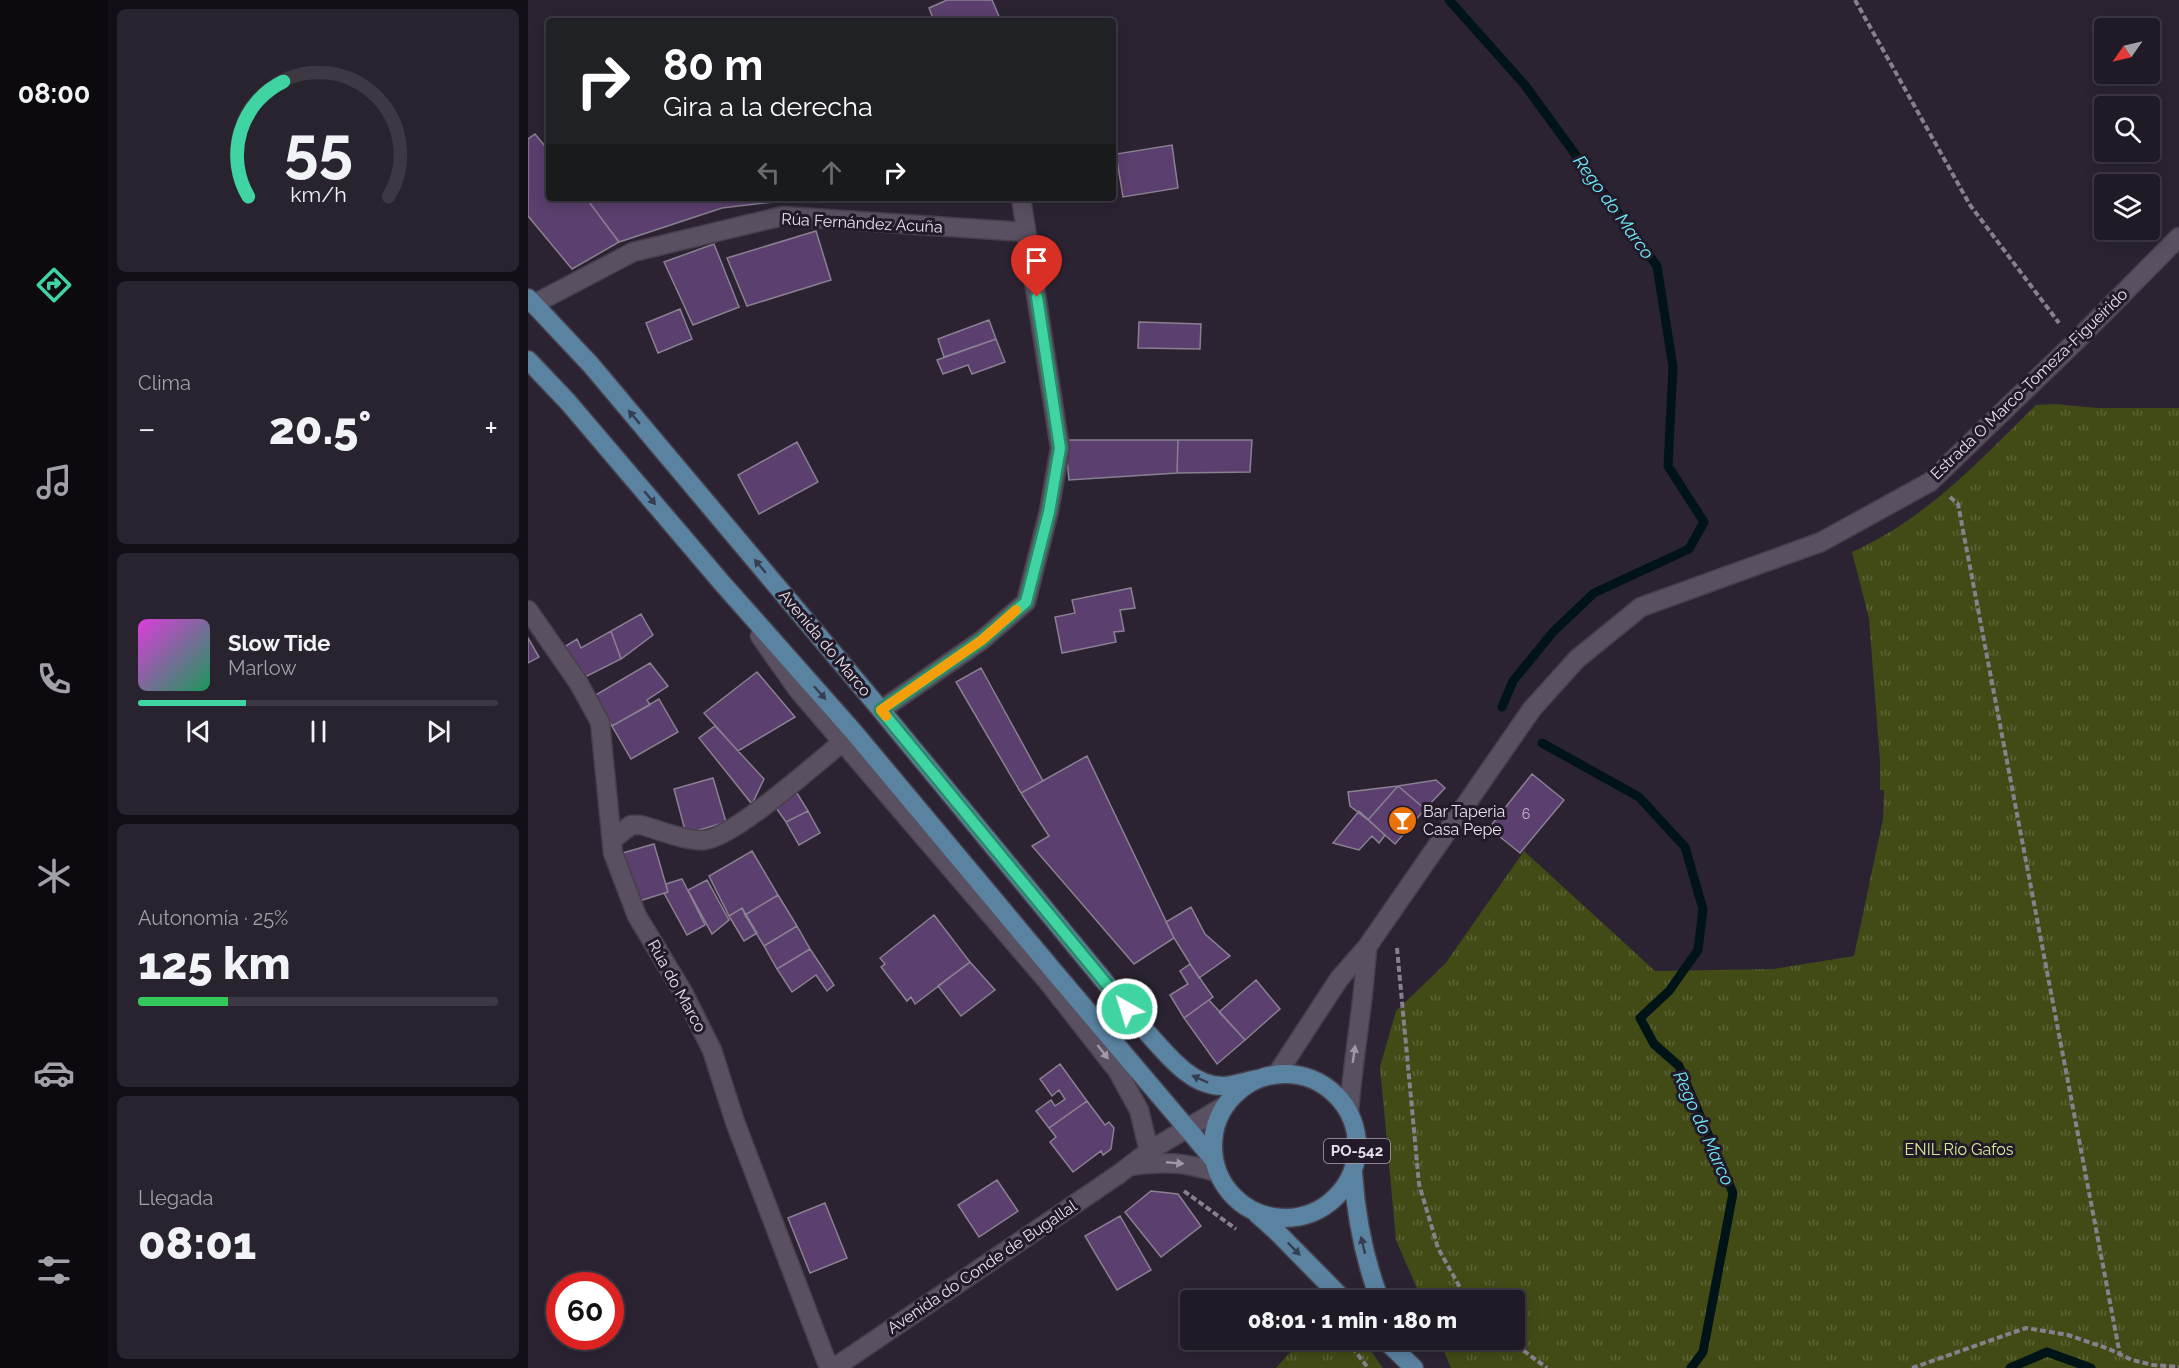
<!DOCTYPE html>
<html lang="es">
<head>
<meta charset="utf-8">
<style>
  :root { --surface:#201a26; --page:#28232e; --text:#f1f3f6; --muted:#a2a1a7; --line:#3d3843; --accent:#40d4a2 }
  body { margin:0; font-family:Raleway,sans-serif; background:var(--page); color:var(--text); height:100vh; display:flex; flex-direction:column; font-size:22px; white-space:nowrap }
  * { box-sizing:border-box; margin:0 }
  p { font-size:20px; color:var(--muted) }
  .icon { flex:none; width:33px; height:33px; fill:none; stroke:currentColor; stroke-width:2; stroke-linecap:round; stroke-linejoin:round }
  .map { position:relative; flex:1; overflow:hidden }
  .side { display:flex; flex-direction:column; gap:9px; padding:9px; background:#120e15; width:420px }
  .side>* { flex:none }
  .top-card { position:absolute; left:18px; top:18px; width:570px; height:183px; border-radius:6px; box-shadow:0 3px 15px #0003,0 0 0 2px var(--line); background:#202124; color:#fff; overflow:hidden }
  .needle { width:39px; rotate:236deg }
  .buttons { position:absolute; left:1566px; top:18px; display:grid; gap:12px }
  .buttons a { display:grid; place-items:center; width:66px; height:66px; border-radius:6px; background:var(--surface); box-shadow:0 3px 15px #0003,0 0 0 2px var(--line); font-size:30px }
  .speed { position:absolute; left:18px; top:1272px; display:flex; gap:12px; font-size:30px; font-weight:700; text-align:center }
  .speed>* { display:grid; place-content:center; width:78px; height:78px; border-radius:50%; background:var(--surface); box-shadow:0 3px 15px #0003,0 0 0 2px var(--line); line-height:1 }
  .speed .limit { border:9px solid #d22; background:#fff; color:#111 }
  .pin { position:absolute; display:grid; place-items:center; width:51px; height:51px; color:#fff; margin:-62px -26px; border-radius:50% 50% 50% 0; rotate:-45deg; box-shadow:0 0 6px #0007 }
  .pin .icon { rotate:45deg }
  .me { position:absolute; width:66px; margin:-33px; rotate:321deg; stroke-linejoin:round; filter:drop-shadow(0 0 4px #0008) }
  .turn { display:flex; align-items:center; gap:21px; height:126px; padding:0 18px; font-size:27px }
  .turn .icon { width:78px; height:78px; stroke-width:2.5 }
  .turn b { display:block; font-size:42px; line-height:51px }
  .lanes { display:flex; align-items:center; height:57px; padding:0 18px; background:#0003; justify-content:center; gap:30px; direction:ltr }
  .lanes .off { opacity:.35 }
  .big { font-size:45px; font-weight:800; line-height:1.1 }
  .side .tile { flex:1; display:flex; flex-direction:column; justify-content:center; gap:9px; min-width:0; padding:0 21px; border-radius:9px; background:var(--page) }
  .side .dial { align-items:center; gap:0 }
  .dial svg { height:156px; overflow:visible; fill:none; stroke:var(--line); stroke-width:7; stroke-linecap:round; text-anchor:middle }
  .dial text { fill:var(--text); stroke:none }
  .song { display:flex; align-items:center; gap:18px }
  .cover { width:72px; height:72px; border-radius:9px; background:linear-gradient(135deg,hsl(300 70% 55%),hsl(150 70% 35%)) }
  .played { height:6px; border-radius:3px; background:linear-gradient(90deg,var(--accent) 30%,var(--line) 30%) }
  .keys { display:flex; justify-content:space-around; direction:ltr }
  .heat { display:flex; justify-content:space-between; align-items:center; font-size:33px; direction:ltr }
  .charge { height:9px; border-radius:4px; background:linear-gradient(90deg,#34c759 25%,var(--line) 0) }
  .trip { position:absolute; left:652px; top:1290px; width:345px; height:60px; border-radius:6px; background:var(--surface); box-shadow:0 3px 15px #0003,0 0 0 2px var(--line); font-weight:800; line-height:60px; text-align:center }
  main { display:flex; flex:1; min-height:0 }
  .menu { display:flex; flex-direction:column; width:108px; justify-content:space-around; align-items:center; background:#0d0a0f; color:var(--muted) }
  .menu .icon { width:42px; height:42px }
  .menu .current { color:var(--accent) }
  .menu b { font-size:27px; color:var(--text) }
  .map>svg:first-child { display:block }
  .park { fill:url(#park-tufts) }
  .lines { fill:none; stroke-linecap:round; stroke-linejoin:round }
  .stream { stroke:#001417; stroke-width:9 }
  .building { fill:#5b3f6e; stroke:#8a8092; stroke-width:1.5 }
  .minor-casing { stroke:#473f4b; stroke-width:21 }
  .major-casing { stroke:#473f4b; stroke-width:21 }
  .path { stroke:#88808d; stroke-width:4; stroke-dasharray:6 3; stroke-linecap:butt }
  .minor { stroke:#595061; stroke-width:18 }
  .major { stroke:#5a82a1; stroke-width:18 }
  .oneway { fill:#363e52 }
  .oneway2 { fill:#a098a6 }
  .route-casing { stroke:#2a8a69; stroke-width:15 }
  .route { stroke:#40d4a2; stroke-width:10 }
  .slow { stroke:#f59e0b; stroke-width:10 }
  .labels { text-anchor:middle; dominant-baseline:central; stroke-width:6; stroke-linejoin:round; paint-order:stroke }
  .number-label { font-size:14px; fill:#c4b8cc }
  .shield { fill:#221a28; stroke:#aca5b0; stroke-width:1.5 }
  .shield-label { font-size:15px; font-weight:bold; fill:#e7e1eb }
  .street-label { font-size:16px; fill:#e7e1eb; stroke:#221a28 }
  .poi-label { font-size:16px; fill:#e7e1eb; stroke:#221a28; text-anchor:start }
  .park-label { font-size:16px; fill:#daeb94; stroke:#221a28 }
  .water-label { font-size:18px; font-style:italic; fill:#6eeaf9; stroke:#221a28 }
</style>
</head>
<body>
<main>
<nav class="menu">
<b>08:00</b>
<svg class="icon current" aria-label="directions" viewBox="0 0 24 24"><path d="M12 3l9 9-9 9-9-9zM9 14v-3h6M13 9l2 2-2 2"/></svg>
<svg class="icon" aria-label="music" viewBox="0 0 24 24"><path d="M9 18V5l10-2v13"/><circle cx="6" cy="18" r="3"/><circle cx="16" cy="16" r="3"/></svg>
<svg class="icon" aria-label="phone" viewBox="0 0 24 24"><path d="M5 4h4l2 5-3 2q2 4 5 5l2-3 5 2v4C11 20 4 13 5 4z"/></svg>
<svg class="icon" aria-label="climate" viewBox="0 0 24 24"><path d="M12 3v18M4 7l16 10M4 17L20 7"/></svg>
<svg class="icon" aria-label="car" viewBox="0 0 24 24"><path d="M5 17H2v-5l4-1 3-4h7l3 4 3 1v5h-3M9 17h6M6 11h13"/><circle cx="7" cy="17" r="2"/><circle cx="17" cy="17" r="2"/></svg>
<svg class="icon" aria-label="filters" viewBox="0 0 24 24"><path d="M4 7h16M4 17h16"/><circle cx="9" cy="7" r="2"/><circle cx="15" cy="17" r="2"/></svg>
</nav>
<section class="side">
<div class="tile dial"><svg viewBox="0 0 100 80">
<path d="M14 69A42 42 0 1 1 86 69"/>
<path d="M14 69A42 42 0 0 1 32 10" stroke="#40d4a2"/>
<text x="50" y="56" font-size="32" font-weight="700">55</text>
<text x="50" y="72" font-size="11">km/h</text>
</svg></div>
<div class="tile"><p>Clima</p>
<div class="heat"><a>−</a><b class="big">20.5°</b><a>+</a></div>
</div>
<div class="tile">
<div class="song"><i class="cover"></i><div><b>Slow Tide</b><p>Marlow</p></div></div>
<div class="played"></div>
<div class="keys"><svg class="icon" aria-label="previous" viewBox="0 0 24 24"><path d="M18 5L8 12l10 7zM5 5v14"/></svg><svg class="icon" aria-label="pause" viewBox="0 0 24 24"><path d="M8 5v14M16 5v14"/></svg><svg class="icon" aria-label="next" viewBox="0 0 24 24"><path d="M6 5l10 7-10 7zM19 5v14"/></svg></div>
</div>
<div class="tile"><p>Autonomía · 25%</p><b class="big">125 km</b><div class="charge"></div></div>
<div class="tile"><p>Llegada</p><b class="big">08:01</b></div>
</section>
<div class="map">
<svg width="1651" height="1368" viewBox="0 0 1651 1368">
  <defs>
    <pattern id="park-tufts" width="24" height="20" patternUnits="userSpaceOnUse" patternTransform="scale(1.5)"><rect width="24" height="20" fill="#424b16"/><path d="M3 7l-1-3M5 7V3M7 7l1-3M15 17l-1-3M17 17v-4M19 17l1-3" fill="none" stroke="#5d6538"/></pattern>
  </defs>
  <rect width="100%" height="100%" fill="#2b2332"/>
  <!-- park -->
  <path class="park" d="M 1527,404 L 1569,408 L 1651,408 L 1651,1368 L 923,1368 L 911,1340 L 987,1340 L 987,1300 L 894,1300 L 868,1240 L 852,1067 L 868,1011 L 917,964 L 996,851 L 1127,971 L 1246,969 L 1326,956 L 1355,819 L 1356,790 L 1352,790 L 1352,761 L 1341,618 L 1324,552 C 1398,519 1451,461 1508,405 Z
    M 773,1340 L 835,1340 L 855,1368 L 748,1368 Z"/>
  <g class="lines">
    <!-- stream -->
    <path class="stream" d="M 921,0 L 996,84 L 1129,266 L 1145,367 L 1140,466 L 1176,522 L 1161,549 L 1066,593 L 1025,632 L 985,681 L 974,707
      M 1014,743 L 1111,797 L 1157,847 L 1175,909 L 1170,950 L 1141,991 L 1112,1018 L 1126,1044 L 1151,1066 L 1205,1193 L 1175,1352 L 1163,1368
      M 1482,1368 L 1519,1352 L 1563,1368"/>
  </g>
  <!-- building -->
  <path class="building" d="M 419,0 L 464,0 L 473,21 L 406,21 L 401,8 Z
    M 7,134 L 21,151 L 21,198 L 58,198 L 91,242 L 44,269 L 0,216 L 0,139 Z
    M 644,145 L 650,188 L 595,197 L 588,154 Z
    M 58,198 L 252,198 L 253,201 L 194,208 L 91,242 Z
    M 288,231 L 303,280 L 219,306 L 199,258 Z
    M 186,244 L 211,307 L 165,325 L 136,262 Z
    M 152,309 L 164,339 L 130,353 L 118,323 Z
    M 461,320 L 468,339 L 416,357 L 410,339 Z
    M 611,322 L 673,324 L 672,349 L 610,348 Z
    M 468,339 L 477,362 L 444,374 L 440,365 L 415,374 L 409,360 Z
    M 537,440 L 650,440 L 649,473 L 541,480 Z
    M 650,440 L 724,440 L 722,472 L 649,473 Z
    M 269,442 L 290,482 L 231,514 L 210,475 Z
    M 603,588 L 607,608 L 592,610 L 596,631 L 586,632 L 588,642 L 534,653 L 527,617 L 547,613 L 544,600 Z
    M 113,614 L 125,635 L 93,659 L 83,631 Z
    M 83,631 L 93,659 L 53,679 L 36,647 L 49,639 L 53,648 Z
    M 0,638 L 11,657 L 0,663 Z
    M 122,663 L 140,686 L 119,700 L 122,705 L 84,726 L 66,696 Z
    M 453,668 L 515,781 L 493,793 L 428,682 Z
    M 229,672 L 267,717 L 210,751 L 176,713 Z
    M 131,699 L 150,732 L 103,759 L 84,726 Z
    M 187,726 L 236,779 L 224,804 L 171,738 Z
    M 559,756 L 646,938 L 606,964 L 504,846 L 521,836 L 493,793 Z
    M 1004,774 L 1036,800 L 992,853 L 961,828 Z
    M 185,778 L 198,822 L 158,834 L 146,789 Z
    M 908,780 L 917,788 L 897,809 L 870,786 Z
    M 870,786 L 897,809 L 867,844 L 840,820 Z
    M 870,786 L 840,820 L 822,806 L 820,792 Z
    M 267,790 L 280,811 L 258,822 L 246,805 Z
    M 280,811 L 292,833 L 271,845 L 258,822 Z
    M 831,811 L 857,835 L 851,843 L 844,836 L 831,850 L 805,843 Z
    M 126,844 L 140,892 L 108,902 L 91,854 Z
    M 224,851 L 250,895 L 217,915 L 214,908 L 201,916 L 181,876 Z
    M 154,879 L 177,925 L 159,935 L 136,893 L 140,892 L 138,884 Z
    M 179,880 L 201,920 L 184,934 L 160,890 Z
    M 250,895 L 269,926 L 236,946 L 217,915 Z
    M 663,907 L 677,934 L 702,956 L 671,978 L 646,938 L 638,922 Z
    M 214,908 L 229,933 L 216,941 L 201,916 Z
    M 406,915 L 442,962 L 387,1004 L 383,997 L 379,1001 L 353,967 L 357,964 L 352,958 Z
    M 269,926 L 282,949 L 249,969 L 236,946 Z
    M 282,949 L 306,985 L 299,991 L 288,975 L 264,992 L 249,969 Z
    M 442,962 L 467,990 L 433,1016 L 410,986 Z
    M 662,964 L 685,997 L 656,1018 L 642,995 L 660,984 L 652,971 Z
    M 728,980 L 752,1009 L 717,1040 L 691,1012 Z
    M 681,1000 L 717,1040 L 689,1064 L 656,1018 Z
    M 532,1064 L 559,1101 L 521,1128 L 508,1111 L 523,1100 L 527,1106 L 537,1099 L 531,1090 L 524,1096 L 512,1079 Z
    M 559,1101 L 577,1125 L 581,1122 L 586,1128 L 583,1149 L 575,1155 L 573,1151 L 545,1172 L 522,1142 L 528,1137 L 521,1128 Z
    M 469,1180 L 490,1211 L 451,1237 L 430,1205 Z
    M 623,1191 L 650,1194 L 673,1226 L 633,1257 L 597,1212 Z
    M 297,1203 L 319,1258 L 282,1273 L 260,1218 Z
    M 592,1216 L 623,1270 L 589,1290 L 557,1236 Z"/>
  <g class="lines">
    <defs>
      <path id="minor" d="M 6,304 L 105,252 L 255,216 L 498,232
        M 0,610 L 50,682 L 72,722 L 85,853 L 109,916 L 156,994 L 184,1050 L 207,1122 L 301,1368
        M 232,636 L 270,690 L 520,982 L 589,1070 L 611,1110 L 621,1151
        M 353,710 L 454,640 L 498,602 L 521,511 L 532,448 L 493,198
        M 84,840 L 103,825 L 113,825 C 131,830 159,842 177,840 C 208,836 288,763 316,741 L 324,732
        M 749,1074 L 811,979 L 839,947 L 1004,709 L 1049,659 L 1113,607 L 1293,542 L 1402,482 L 1546,343 L 1651,237
        M 821,1112 C 825,1057 836,1003 839,947
        M 602,1166 C 636,1161 658,1162 690,1173
        M 306,1368 L 591,1174 L 621,1151 L 698,1105"/>
      <path id="major" d="M 0,298 L 63,365 L 353,710 L 614,1027 C 636,1050 661,1087 696,1086 C 707,1085 719,1081 729,1079
        M 0,360 L 40,402 L 194,583 L 325,731 L 529,975 L 686,1160
        M685 1146a72 72 0 1 1 144 0a72 72 0 1 1-144 0Z
        M 825,1172 C 828,1217 836,1259 852,1300
        M 729,1214 L 748,1231 L 816,1300
        M 857,1340 L 886,1368"/>
    </defs>
    <!-- minor casing -->
    <use href="#minor" class="minor-casing"/>
    <!-- major casing -->
    <use href="#major" class="major-casing"/>
    <!-- path -->
    <path class="path" d="M 1327,0 L 1442,205 L 1531,323
      M 1422,497 L 1430,504 L 1592,1355
      M 869,948 L 891,1184 L 910,1248 L 939,1300
      M 656,1191 L 708,1229
      M 819,1340 L 840,1368
      M 981,1340 L 1019,1368
      M 1384,1368 L 1498,1328 L 1540,1335 L 1581,1349 L 1604,1360 L 1625,1365 L 1651,1367"/>
    <!-- minor -->
    <use href="#minor" class="minor"/>
    <!-- major -->
    <use href="#major" class="major"/>
  </g>
  <!-- one-way arrows -->
  <defs><path id="oneway-solid" d="M-6-.8H1V-3.2L6.5 0L1 3.2V.8H-6Z" transform="scale(1.5)"/></defs>
  <g class="oneway">
    <use href="#oneway-solid" transform="translate(106 417) rotate(-130)"/>
    <use href="#oneway-solid" transform="translate(122 498) rotate(50)"/>
    <use href="#oneway-solid" transform="translate(232 566) rotate(-130)"/>
    <use href="#oneway-solid" transform="translate(292 693) rotate(48)"/>
    <use href="#oneway-solid" transform="translate(672 1079) rotate(-156)"/>
    <use href="#oneway-solid" transform="translate(835 1245) rotate(-103)"/>
    <use href="#oneway-solid" transform="translate(766 1249) rotate(46)"/>
  </g>
  <g class="oneway2">
    <use href="#oneway-solid" transform="translate(575 1052) rotate(52)"/>
    <use href="#oneway-solid" transform="translate(826 1054) rotate(-82)"/>
    <use href="#oneway-solid" transform="translate(647 1163) rotate(5)"/>
  </g>
  <g class="lines">
    <defs>
      <path id="route" d="M 509,297 L 532,448 L 521,512 L 498,602 L 454,640 L 353,710 L 599,1009"/>
    </defs>
    <!-- route casing -->
    <use href="#route" class="route-casing"/>
    <!-- route -->
    <use href="#route" class="route"/>
    <!-- slow -->
    <path class="slow" d="M 358,716 L 353,710 L 454,640 L 488,610"/>
  </g>
  <!-- icons -->
  <defs>
    <symbol id="bar-disc" viewBox="-11 -11 22 22"><circle r="9.5" fill="#e8710a" stroke="#221a28"/><path d="M-6-5H6L.8 .8V4.5H3.5V6h-7V4.5H-.8V.8Z" fill="#fff"/></symbol>
  </defs>
  <g fill-rule="evenodd">
    <use href="#bar-disc" x="858" y="804" width="33" height="33"/>
  </g>
  <g class="labels">
    <!-- number labels -->
    <g class="number-label">
      <text x="998" y="814">6</text>
    </g>
    <!-- shield labels -->
    <rect class="shield" x="796" y="1139" width="66" height="24" rx="4.5"/>
    <g class="shield-label">
      <text x="829" y="1151">PO-542</text>
    </g>
    <!-- street labels -->
    <g class="street-label">
      <text transform="translate(334 223) rotate(3)">Rúa Fernández Acuña</text>
      <text transform="translate(1501 384) rotate(-44)">Estrada O Marco-Tomeza-Figueirido</text>
      <text transform="translate(297 643) rotate(50)">Avenida do Marco</text>
      <text transform="translate(149 986) rotate(61)">Rúa do Marco</text>
      <text transform="translate(454 1267) rotate(-34)">Avenida do Conde de Bugallal</text>
    </g>
    <!-- poi labels -->
    <g class="poi-label">
      <text x="895" y="811">Bar Taperia<tspan x="895" dy="18">Casa Pepe</tspan></text>
    </g>
    <!-- park labels -->
    <g class="park-label">
      <text x="1431" y="1149">ENIL Río Gafos</text>
    </g>
    <!-- water labels -->
    <g class="water-label">
      <text transform="translate(1086 207) rotate(54)">Rego do Marco</text>
      <text transform="translate(1176 1128) rotate(66)">Rego do Marco</text>
    </g>
  </g>
</svg>
<div class="buttons">
<a><svg class="needle" viewBox="-14 -14 28 28"><path d="M0-13l5 13h-10z" fill="#e53935"/><path d="M0 13l5-13h-10z" fill="#a2a1a7"/></svg></a>
<a><svg class="icon" aria-label="search" viewBox="0 0 24 24"><circle cx="10" cy="10" r="6"/><path d="M15 15l6 6"/></svg></a>
<a><svg class="icon" aria-label="layers" viewBox="0 0 24 24"><path d="M12 4l9 5-9 5-9-5zM3 14l9 5 9-5"/></svg></a>
</div>
<div class="speed"><div class="limit">60</div></div>
<div class="pin" style="left:509px;top:297px;background:#d93025"><svg class="icon" aria-label="arrive" viewBox="0 0 24 24"><path d="M6 21V4h12l-3 4 3 4H6"/></svg></div>
<svg class="me" style="left:599px;top:1009px" viewBox="-20 -20 40 40"><circle r="17" fill="#40d4a2" stroke="#fff" stroke-width="3"/><path d="M0-11L8 9 0 5-8 9z" fill="#fff"/></svg>
<div class="trip">08:01 · 1 min · 180 m</div>
<div class="top-card">
<div class="turn"><svg class="icon" aria-label="right" viewBox="0 0 24 24"><path d="M7 20v-9h11M14 6l5 5-5 5"/></svg><div><b>80 m</b>Gira a la derecha</div></div>
<div class="lanes"><svg class="icon off" aria-label="left" viewBox="0 0 24 24"><path d="M17 20v-9H6M10 6l-5 5 5 5"/></svg><svg class="icon off" aria-label="ahead" viewBox="0 0 24 24"><path d="M12 20V5M6 11l6-6 6 6"/></svg><svg class="icon" aria-label="right" viewBox="0 0 24 24"><path d="M7 20v-9h11M14 6l5 5-5 5"/></svg></div>
</div>
</div>
</main>
</body>
</html>
